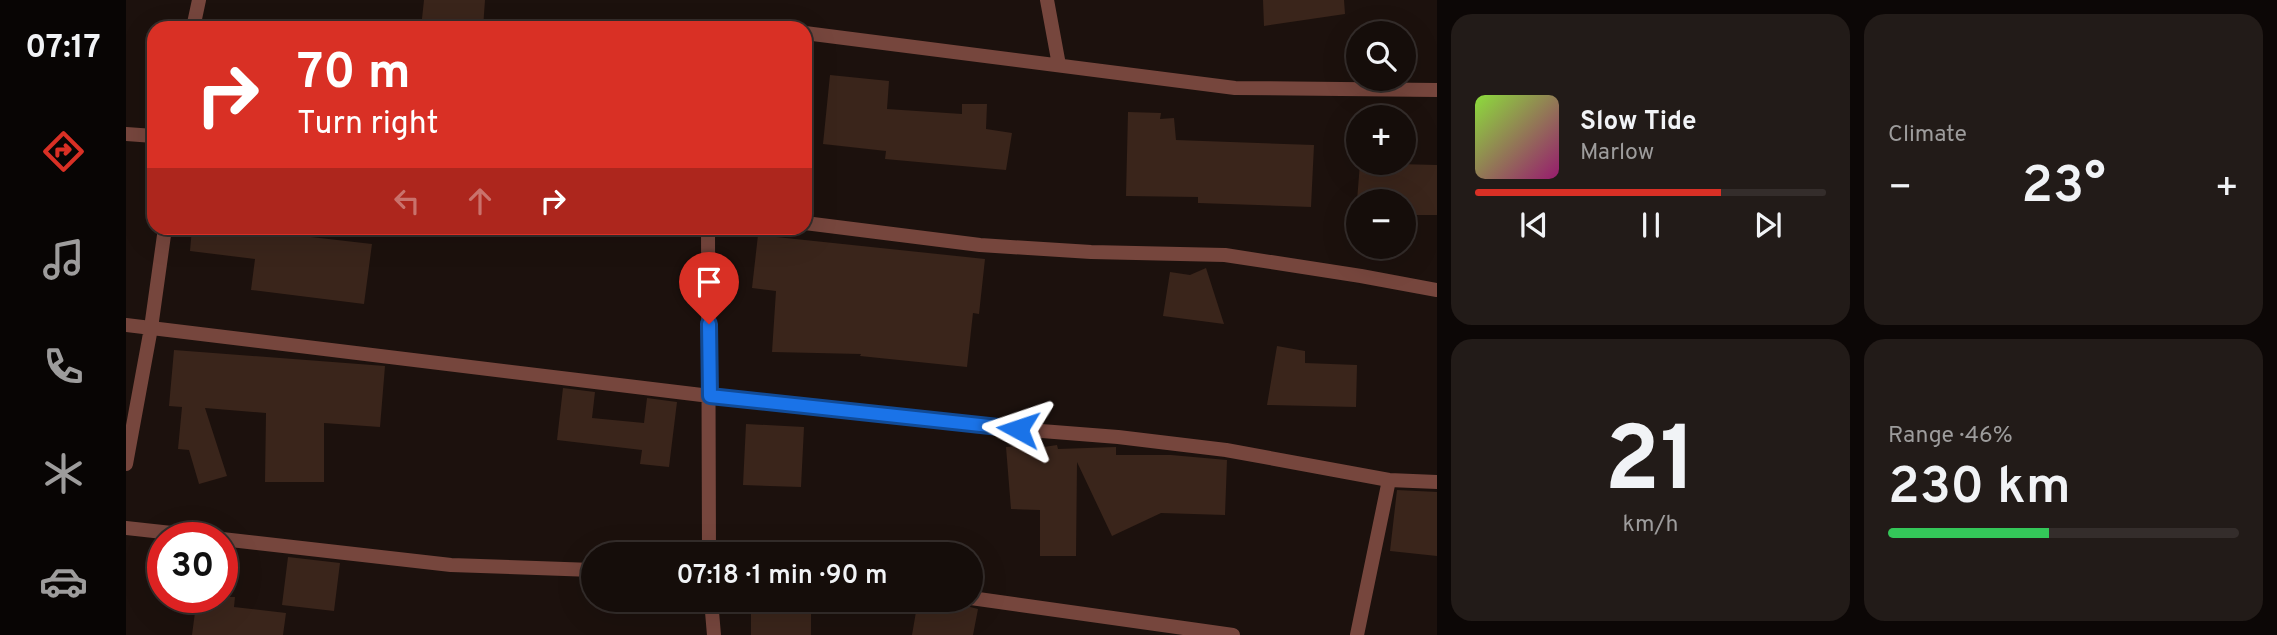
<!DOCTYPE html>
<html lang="en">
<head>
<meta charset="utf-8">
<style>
  :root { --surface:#150d0a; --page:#221b18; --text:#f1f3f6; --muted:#9d9c9c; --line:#342d2b; --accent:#d93025 }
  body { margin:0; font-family:Overpass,sans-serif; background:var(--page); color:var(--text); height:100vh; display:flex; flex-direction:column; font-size:26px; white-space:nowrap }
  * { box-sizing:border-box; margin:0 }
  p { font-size:23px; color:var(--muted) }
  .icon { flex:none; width:38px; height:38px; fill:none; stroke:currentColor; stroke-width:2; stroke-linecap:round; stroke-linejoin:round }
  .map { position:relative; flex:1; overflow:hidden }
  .drawer { display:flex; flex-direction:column; gap:14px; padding:14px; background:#0c0706; width:840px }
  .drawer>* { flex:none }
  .top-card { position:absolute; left:21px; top:21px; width:665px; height:214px; border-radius:21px; box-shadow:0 7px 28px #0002,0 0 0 2px var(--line); background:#d93025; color:#fff; overflow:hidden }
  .tools { position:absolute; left:1220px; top:21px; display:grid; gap:14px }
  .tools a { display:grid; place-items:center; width:70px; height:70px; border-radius:50%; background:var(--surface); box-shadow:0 7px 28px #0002,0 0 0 2px var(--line); font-size:35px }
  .speed { position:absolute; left:21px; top:522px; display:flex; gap:14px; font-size:35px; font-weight:700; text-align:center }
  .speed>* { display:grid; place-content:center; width:91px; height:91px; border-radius:50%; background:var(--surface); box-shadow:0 7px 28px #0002,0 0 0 2px var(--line); line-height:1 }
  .speed .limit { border:10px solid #d22; background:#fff; color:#111 }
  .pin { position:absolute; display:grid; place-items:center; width:60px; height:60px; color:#fff; margin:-72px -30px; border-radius:50% 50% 50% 0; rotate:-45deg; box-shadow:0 0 7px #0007 }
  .pin .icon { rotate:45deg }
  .me { position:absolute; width:77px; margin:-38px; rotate:275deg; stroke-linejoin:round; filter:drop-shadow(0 0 5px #0008) }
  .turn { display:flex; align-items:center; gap:24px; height:147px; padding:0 35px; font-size:32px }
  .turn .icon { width:91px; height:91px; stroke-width:2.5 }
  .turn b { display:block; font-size:49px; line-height:60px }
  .lanes { display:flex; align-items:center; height:66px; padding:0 35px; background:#0003; justify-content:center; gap:35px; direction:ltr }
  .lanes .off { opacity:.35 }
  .big { font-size:52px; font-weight:600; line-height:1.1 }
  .drawer .card { flex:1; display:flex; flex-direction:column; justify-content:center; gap:10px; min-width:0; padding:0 24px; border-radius:21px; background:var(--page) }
  .drawer .dial { align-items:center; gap:0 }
  .dial b { font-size:91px; line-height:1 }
  .song { display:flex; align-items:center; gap:21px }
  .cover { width:84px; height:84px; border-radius:10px; background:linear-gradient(135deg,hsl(90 70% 55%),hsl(320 70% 35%)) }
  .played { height:7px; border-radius:4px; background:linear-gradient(90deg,var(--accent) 70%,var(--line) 70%) }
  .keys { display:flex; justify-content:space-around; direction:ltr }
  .heat { display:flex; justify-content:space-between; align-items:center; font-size:38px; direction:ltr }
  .charge { height:10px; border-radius:5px; background:linear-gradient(90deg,#34c759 46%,var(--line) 0) }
  .drawer .tiles { flex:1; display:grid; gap:14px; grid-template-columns:repeat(2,1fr) }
  .trip { position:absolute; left:455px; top:542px; width:402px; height:70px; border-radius:35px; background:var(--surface); box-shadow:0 7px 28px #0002,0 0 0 2px var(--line); font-weight:600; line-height:70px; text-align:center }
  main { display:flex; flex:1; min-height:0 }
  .tabs { display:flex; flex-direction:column; width:126px; justify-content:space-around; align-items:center; background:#080504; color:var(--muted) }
  .tabs .icon { width:49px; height:49px }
  .tabs .selected { color:var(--accent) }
  .tabs b { font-size:32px; color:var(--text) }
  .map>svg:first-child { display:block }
  .building { fill:#3a251b }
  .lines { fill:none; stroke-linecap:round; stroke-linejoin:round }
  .minor { stroke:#76463d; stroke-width:14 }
  .route-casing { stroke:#114b97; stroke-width:18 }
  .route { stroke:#1a73e8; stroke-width:12 }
</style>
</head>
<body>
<main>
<nav class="tabs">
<b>07:17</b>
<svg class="icon selected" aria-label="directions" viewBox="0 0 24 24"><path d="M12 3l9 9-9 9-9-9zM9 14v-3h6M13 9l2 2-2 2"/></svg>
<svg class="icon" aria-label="music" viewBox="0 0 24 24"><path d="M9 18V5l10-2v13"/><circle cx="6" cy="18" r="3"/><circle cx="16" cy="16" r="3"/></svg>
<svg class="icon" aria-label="phone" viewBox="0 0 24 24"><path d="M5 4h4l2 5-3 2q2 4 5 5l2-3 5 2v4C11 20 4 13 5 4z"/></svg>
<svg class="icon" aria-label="climate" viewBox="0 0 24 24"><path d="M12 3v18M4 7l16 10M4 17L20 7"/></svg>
<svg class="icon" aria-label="car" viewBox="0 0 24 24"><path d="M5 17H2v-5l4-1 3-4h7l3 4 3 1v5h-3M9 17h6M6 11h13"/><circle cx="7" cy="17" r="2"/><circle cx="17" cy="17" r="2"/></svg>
</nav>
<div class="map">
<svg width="1311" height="635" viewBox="0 0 1311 635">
  <rect width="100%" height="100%" fill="#1c110d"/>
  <!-- building -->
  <path class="building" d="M 298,0 L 359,0 L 357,28 L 295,28 Z
    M 1137,0 L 1218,0 L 1219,14 L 1138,26 Z
    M 704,75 L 763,81 L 761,109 L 836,114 L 836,104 L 861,104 L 860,129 L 886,133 L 880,170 L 759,159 L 760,151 L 697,144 Z
    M 1002,112 L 1035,113 L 1034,119 L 1048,118 L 1050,140 L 1188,145 L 1185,207 L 1072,203 L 1072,197 L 1000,196 Z
    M 1234,163 L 1311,165 L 1311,215 L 1278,215 L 1278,201 L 1231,201 Z
    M 66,228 L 186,228 L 185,237 L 246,244 L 238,304 L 125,290 L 129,259 L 64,251 Z
    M 632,235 L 859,259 L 853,314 L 847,313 L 841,367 L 734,356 L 735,354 L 646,352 L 650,291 L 626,288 Z
    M 1080,268 L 1098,324 L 1037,316 L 1044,272 L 1064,275 Z
    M 1151,346 L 1179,351 L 1179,363 L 1231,365 L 1230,407 L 1141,405 Z
    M 48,350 L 259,366 L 254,427 L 198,423 L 198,482 L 139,482 L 140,413 L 79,408 L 101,476 L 73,484 L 63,450 L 52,449 L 56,407 L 43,406 Z
    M 437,388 L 469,392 L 466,418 L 518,423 L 521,398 L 551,402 L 543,467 L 514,464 L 516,450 L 431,440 Z
    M 620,424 L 678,427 L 675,487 L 617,485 Z
    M 905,445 L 905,449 L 931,445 L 932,449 L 990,447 L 990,455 L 1045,455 L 1101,460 L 1099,515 L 1035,513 L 986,536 L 951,462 L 950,556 L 914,556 L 914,510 L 885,509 L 880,447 Z
    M 1271,490 L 1311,492 L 1311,556 L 1264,551 Z
    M 162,557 L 214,563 L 208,611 L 156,605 Z
    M 71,597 L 109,597 L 108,607 L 160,613 L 157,635 L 66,635 Z
    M 625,600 L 685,600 L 685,635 L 625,635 Z
    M 792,600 L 817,600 L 852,609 L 847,635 L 786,635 Z"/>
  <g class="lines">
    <!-- minor -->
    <path class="minor" d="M 921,0 L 933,65
      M 67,28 L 73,0
      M 679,33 L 1109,88 L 1311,90
      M 0,134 L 28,136
      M 679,223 L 854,245 L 965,252 L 1099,255 L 1235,276 L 1311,290
      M 582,228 L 583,555
      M 0,325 L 584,396 L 866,427 L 992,437 L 1100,450 L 1263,480 L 1311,482
      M 0,464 L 25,328 L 39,228
      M 0,528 L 82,537
      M 96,539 L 325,565 L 467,570
      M 845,598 L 1107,635
      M 585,600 L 588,635
      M 1231,635 L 1263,480"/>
  </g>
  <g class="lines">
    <defs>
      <path id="route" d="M 583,324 L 584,396 L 892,429"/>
    </defs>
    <!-- route casing -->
    <use href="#route" class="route-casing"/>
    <!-- route -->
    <use href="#route" class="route"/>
  </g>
</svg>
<div class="tools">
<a><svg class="icon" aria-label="search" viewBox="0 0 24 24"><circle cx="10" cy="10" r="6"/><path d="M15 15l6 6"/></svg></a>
<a>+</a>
<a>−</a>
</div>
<div class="speed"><div class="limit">30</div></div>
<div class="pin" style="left:583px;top:324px;background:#d93025"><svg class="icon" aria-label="arrive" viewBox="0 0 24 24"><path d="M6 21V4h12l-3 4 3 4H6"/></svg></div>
<svg class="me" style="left:892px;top:429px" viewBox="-20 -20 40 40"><path d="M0-17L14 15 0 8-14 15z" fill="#1a73e8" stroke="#fff" stroke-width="4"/></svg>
<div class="trip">07:18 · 1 min · 90 m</div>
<div class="top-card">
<div class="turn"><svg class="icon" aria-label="right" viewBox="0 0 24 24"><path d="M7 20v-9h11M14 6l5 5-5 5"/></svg><div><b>70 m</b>Turn right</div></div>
<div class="lanes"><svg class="icon off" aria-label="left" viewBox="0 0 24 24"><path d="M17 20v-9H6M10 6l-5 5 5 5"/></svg><svg class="icon off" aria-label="ahead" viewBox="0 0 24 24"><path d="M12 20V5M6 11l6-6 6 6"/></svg><svg class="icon" aria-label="right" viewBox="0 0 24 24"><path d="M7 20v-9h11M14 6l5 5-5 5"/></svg></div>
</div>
</div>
<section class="drawer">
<div class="tiles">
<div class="card">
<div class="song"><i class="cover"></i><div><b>Slow Tide</b><p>Marlow</p></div></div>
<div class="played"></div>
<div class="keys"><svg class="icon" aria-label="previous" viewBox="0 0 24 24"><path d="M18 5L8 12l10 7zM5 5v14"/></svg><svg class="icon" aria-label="pause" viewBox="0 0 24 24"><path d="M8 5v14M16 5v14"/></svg><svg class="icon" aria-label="next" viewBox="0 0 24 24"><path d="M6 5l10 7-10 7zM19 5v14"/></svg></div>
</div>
<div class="card"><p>Climate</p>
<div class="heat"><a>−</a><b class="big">23°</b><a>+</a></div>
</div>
<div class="card dial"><b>21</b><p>km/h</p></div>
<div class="card"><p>Range · 46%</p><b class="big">230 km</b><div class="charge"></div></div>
</div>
</section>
</main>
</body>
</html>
